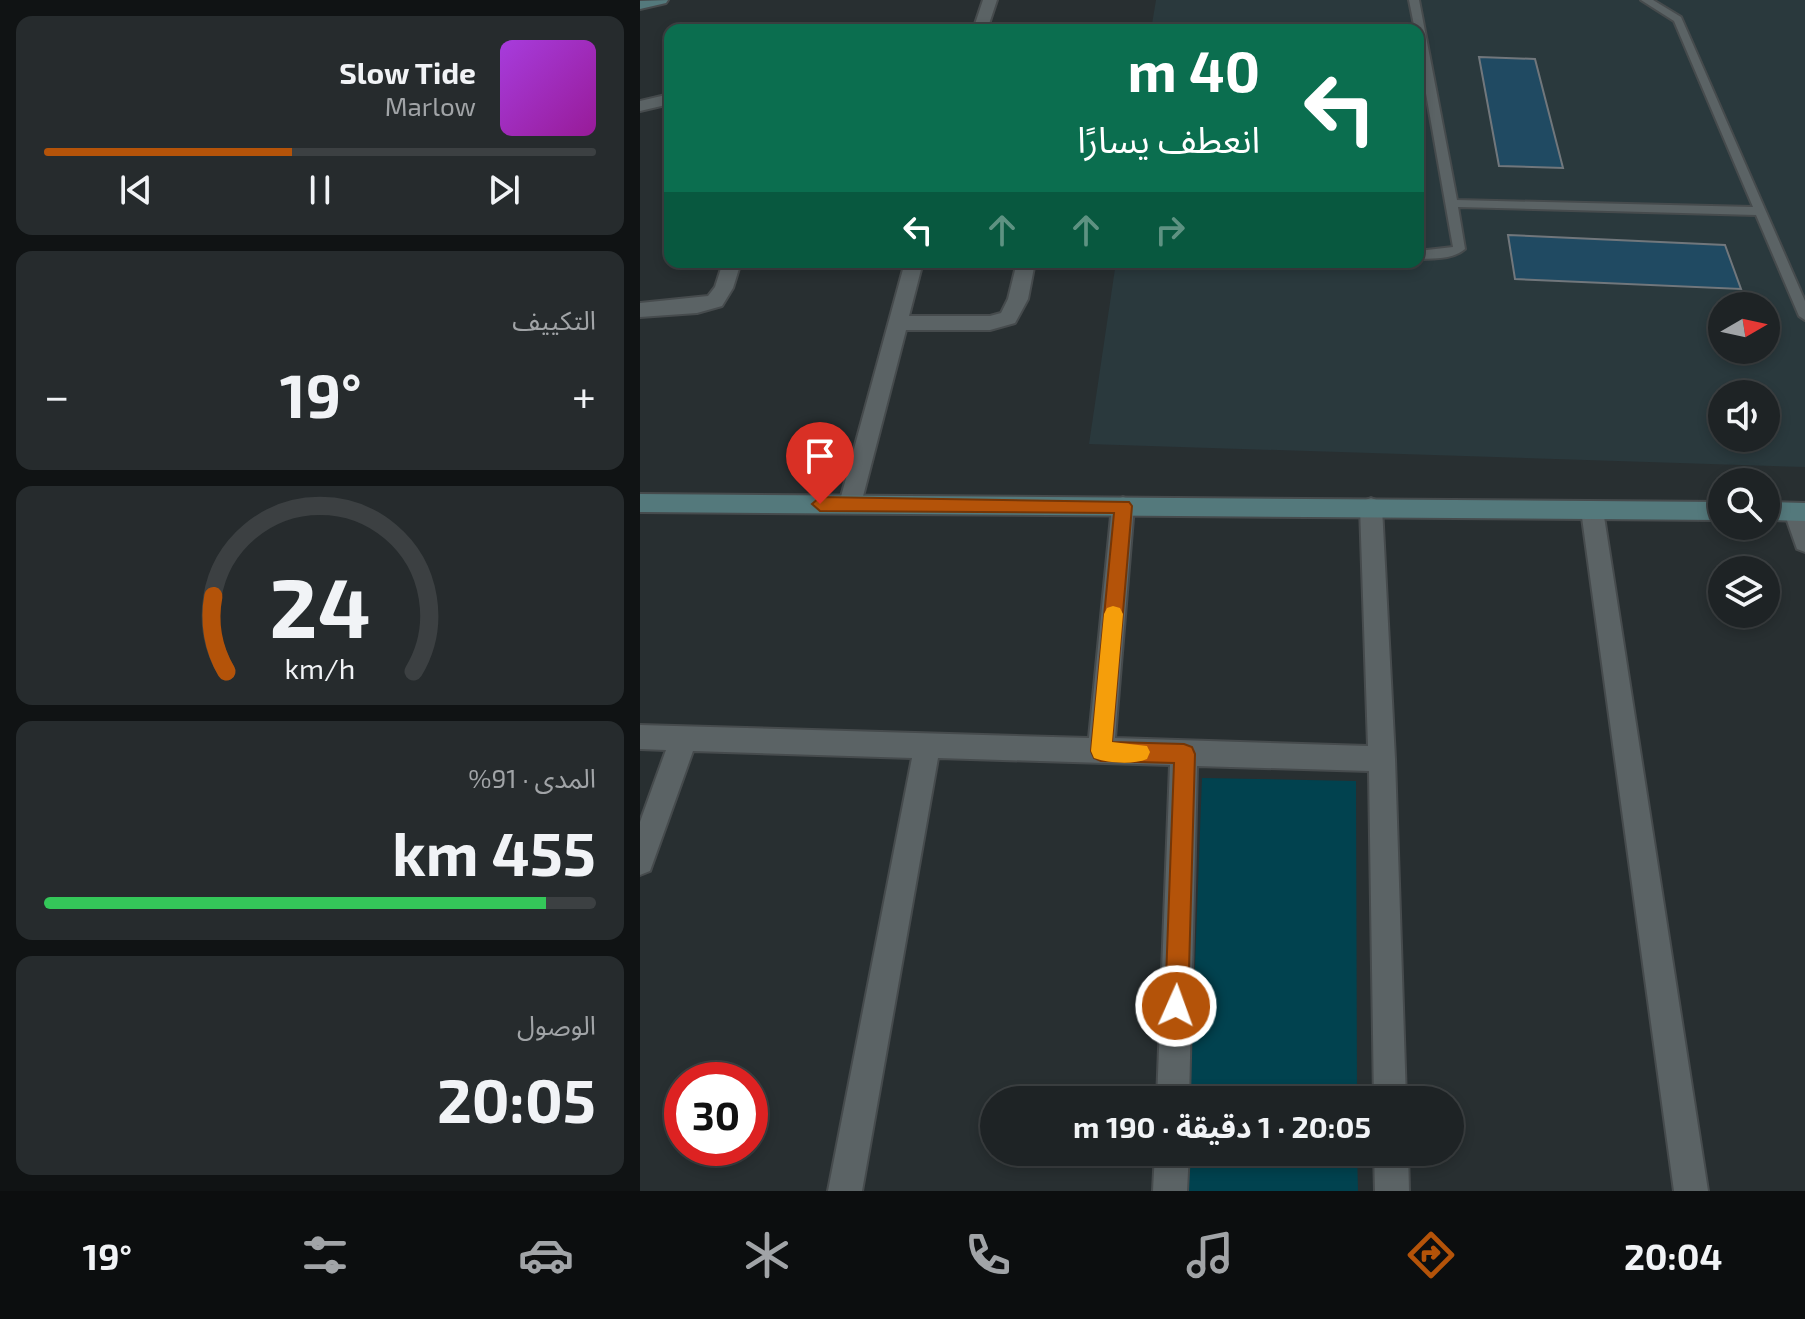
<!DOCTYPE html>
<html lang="ar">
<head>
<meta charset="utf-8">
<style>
  :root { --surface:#1e2325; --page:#262b2d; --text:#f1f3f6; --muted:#a1a4a7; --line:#3c4042; --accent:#b45309 }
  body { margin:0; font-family:"Exo 2","Noto Sans Arabic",sans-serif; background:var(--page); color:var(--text); direction:rtl; height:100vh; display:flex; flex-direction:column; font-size:30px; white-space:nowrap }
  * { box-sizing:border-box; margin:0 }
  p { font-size:26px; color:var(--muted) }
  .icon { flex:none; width:44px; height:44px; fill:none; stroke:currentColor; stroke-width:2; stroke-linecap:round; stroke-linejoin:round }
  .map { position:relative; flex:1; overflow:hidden; direction:ltr }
  .sheet { display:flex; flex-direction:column; gap:16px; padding:16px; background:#101314; width:640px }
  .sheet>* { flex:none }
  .banner { position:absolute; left:24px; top:24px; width:760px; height:244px; border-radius:16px; box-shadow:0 4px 12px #0003,0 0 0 2px var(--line); direction:rtl; background:#0b6e4f; color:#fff; overflow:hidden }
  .needle { width:52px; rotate:81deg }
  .controls { position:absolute; left:1068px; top:292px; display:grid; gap:16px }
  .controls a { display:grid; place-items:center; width:72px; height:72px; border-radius:50%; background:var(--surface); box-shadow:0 4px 12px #0003,0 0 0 2px var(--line); font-size:40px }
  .speed { position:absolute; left:24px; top:1062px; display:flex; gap:16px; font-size:40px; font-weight:700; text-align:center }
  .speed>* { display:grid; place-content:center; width:104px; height:104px; border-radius:50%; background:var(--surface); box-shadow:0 4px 12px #0003,0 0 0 2px var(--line); line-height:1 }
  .speed .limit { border:12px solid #d22; background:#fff; color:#111 }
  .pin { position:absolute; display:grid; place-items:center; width:68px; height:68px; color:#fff; margin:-82px -34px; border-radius:50% 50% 50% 0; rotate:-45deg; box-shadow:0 0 8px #0007 }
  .pin .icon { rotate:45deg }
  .me { position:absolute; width:88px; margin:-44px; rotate:2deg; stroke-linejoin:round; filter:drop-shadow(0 0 6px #0008) }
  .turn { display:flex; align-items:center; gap:28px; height:168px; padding:0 32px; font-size:36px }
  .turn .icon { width:104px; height:104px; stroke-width:2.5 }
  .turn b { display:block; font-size:56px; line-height:68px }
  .lanes { display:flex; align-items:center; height:76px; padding:0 32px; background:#0003; justify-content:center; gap:40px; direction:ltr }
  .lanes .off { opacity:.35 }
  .big { font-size:60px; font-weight:700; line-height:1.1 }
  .sheet .widget { flex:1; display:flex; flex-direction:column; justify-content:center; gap:12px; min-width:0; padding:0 28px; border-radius:16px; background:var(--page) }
  .sheet .dial { align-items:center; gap:0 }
  .dial svg { height:208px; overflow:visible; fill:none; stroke:var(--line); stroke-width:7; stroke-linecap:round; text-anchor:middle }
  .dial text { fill:var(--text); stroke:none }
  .song { display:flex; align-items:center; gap:24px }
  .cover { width:96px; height:96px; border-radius:12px; background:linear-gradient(135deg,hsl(280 70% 55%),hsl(300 70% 35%)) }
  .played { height:8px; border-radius:4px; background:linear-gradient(90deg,var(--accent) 45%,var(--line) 45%) }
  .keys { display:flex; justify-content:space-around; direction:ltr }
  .heat { display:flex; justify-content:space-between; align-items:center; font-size:44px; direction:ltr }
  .charge { height:12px; border-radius:6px; background:linear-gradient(90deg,#34c759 91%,var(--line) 0) }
  .trip { position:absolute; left:340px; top:1086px; width:484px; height:80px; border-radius:40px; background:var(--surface); box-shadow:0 4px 12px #0003,0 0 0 2px var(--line); font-weight:700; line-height:80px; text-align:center; direction:rtl }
  .tabs { display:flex; height:128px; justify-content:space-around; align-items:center; background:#0c0e0f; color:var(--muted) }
  .tabs .icon { width:56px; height:56px }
  .tabs .selected { color:var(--accent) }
  .tabs b { font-size:36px; color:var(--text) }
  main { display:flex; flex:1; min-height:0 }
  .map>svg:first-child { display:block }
  .built { fill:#2a393d; fill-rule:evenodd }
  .green { fill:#01424f }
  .building { fill:#204a62; stroke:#71777c; stroke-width:2 }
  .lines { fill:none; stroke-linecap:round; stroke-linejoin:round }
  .lane-casing { stroke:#464b4d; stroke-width:4 }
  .street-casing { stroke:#464b4d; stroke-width:4 }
  .secondary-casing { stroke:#464b4d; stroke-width:4 }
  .lane { fill:#5b6365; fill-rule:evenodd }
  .street { fill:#5b6365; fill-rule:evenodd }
  .secondary { fill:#54797c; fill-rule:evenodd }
  .route { fill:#b45309; stroke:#753606; stroke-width:2 }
  .slow { fill:#f59e0b }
</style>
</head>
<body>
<main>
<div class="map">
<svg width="1165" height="1191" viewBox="0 0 1165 1191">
  <rect width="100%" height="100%" fill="#282f31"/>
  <!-- built -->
  <path class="built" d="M 516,0 L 1165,0 L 1165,467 L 449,444 L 476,262 L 778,262 L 778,30 L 511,30 ZM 1082,306 L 1126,306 L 1126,350 L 1082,350 ZM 1082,394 L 1126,394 L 1126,438 L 1082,438 Z"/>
  <!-- green -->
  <path class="green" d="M 562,778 L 716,781 L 717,1100 L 550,1100 Z
    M 548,1152 L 717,1152 L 718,1191 L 547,1191 Z"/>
  <!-- building -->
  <path class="building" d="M 839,57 L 895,59 L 923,168 L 859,166 Z
    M 868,235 L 1085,245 L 1101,289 L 875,279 Z"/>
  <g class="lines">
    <defs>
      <path id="lane" d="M 769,0 L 779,0 L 817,200 L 1113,207 L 1034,21 L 1001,0 L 1013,0 L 1041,17 L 1165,301 L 1165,320 L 1159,316 L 1116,215 L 818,207 L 825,249 C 812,260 794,258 778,259 L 778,251 L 813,247 L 778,48 L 778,30 L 775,30 Z"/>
      <path id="street" d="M 343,0 L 357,0 L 347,30 L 333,30 Z
        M 30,94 L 30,104 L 0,111 L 0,101 Z
        M 83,262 L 101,262 L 93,288 L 82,306 L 57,313 L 0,317 L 0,303 L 68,296 L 75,287 Z
        M 265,262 L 283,262 L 269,316 L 350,316 L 361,313 L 368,299 L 377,262 L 395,262 L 388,299 L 375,323 L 350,330 L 266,330 L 221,504 L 218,510 L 210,513 L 202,510 L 199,504 Z
        M 483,497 L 491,500 L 494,506 L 475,738 L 728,746 L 720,507 L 723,501 L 731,498 L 739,501 L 742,507 L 755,759 L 766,1100 L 734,1100 L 729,771 L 557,766 L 549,1100 L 517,1100 L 530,765 L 298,758 L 222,1191 L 188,1191 L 272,758 L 53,751 L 10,871 L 0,875 L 0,822 L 26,750 L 0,749 L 0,725 L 449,738 L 472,506 L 475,500 Z
        M 952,501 L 960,504 L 963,510 L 1068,1191 L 1034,1191 L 941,510 L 944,504 Z
        M 1155,503 L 1165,509 L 1165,552 L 1157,549 L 1144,512 L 1147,506 Z
        M 515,1152 L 549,1152 L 547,1191 L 513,1191 Z
        M 734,1152 L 768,1152 L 769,1191 L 735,1191 Z"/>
      <path id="secondary" d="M 28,0 L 26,3 L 0,9 L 0,1 Z
        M 0,494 L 1082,502 L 1082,520 L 0,512 Z
        M 1126,502 L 1165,503 L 1165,521 L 1126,520 Z"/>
    </defs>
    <!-- lane casing -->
    <use href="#lane" class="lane-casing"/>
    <!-- street casing -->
    <use href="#street" class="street-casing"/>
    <!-- secondary casing -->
    <use href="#secondary" class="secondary-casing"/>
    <!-- lane -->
    <use href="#lane" class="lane"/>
    <!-- street -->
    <use href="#street" class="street"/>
    <!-- secondary -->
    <use href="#secondary" class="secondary"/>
  </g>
  <!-- route -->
  <path class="route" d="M 180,497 L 489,502 L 492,506 L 472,742 L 544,744 L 552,747 L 555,754 L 548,1006 L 544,1014 L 536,1017 L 528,1014 L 525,1006 L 534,763 L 461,761 L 454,758 L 451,751 L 474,513 L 180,511 L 172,504 Z"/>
  <!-- slow -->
  <path class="slow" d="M 473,606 L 480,608 L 483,614 L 472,742 L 507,746 L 510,752 L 507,759 C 493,765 468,763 454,758 L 451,751 L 464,614 L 467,608 Z"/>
</svg>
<div class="controls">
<a><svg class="needle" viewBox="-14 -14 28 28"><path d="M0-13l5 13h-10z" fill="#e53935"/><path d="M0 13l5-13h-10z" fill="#a1a4a7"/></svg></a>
<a><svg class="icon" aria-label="sound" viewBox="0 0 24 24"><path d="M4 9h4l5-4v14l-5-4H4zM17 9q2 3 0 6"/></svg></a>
<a><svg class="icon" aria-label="search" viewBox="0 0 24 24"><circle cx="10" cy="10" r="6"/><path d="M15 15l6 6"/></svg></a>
<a><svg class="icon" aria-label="layers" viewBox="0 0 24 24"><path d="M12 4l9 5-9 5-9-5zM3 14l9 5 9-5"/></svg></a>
</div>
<div class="speed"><div class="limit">30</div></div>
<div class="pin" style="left:180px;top:504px;background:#d93025"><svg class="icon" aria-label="arrive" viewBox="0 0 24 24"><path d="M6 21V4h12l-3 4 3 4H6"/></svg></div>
<svg class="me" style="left:536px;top:1006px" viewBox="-20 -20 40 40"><circle r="17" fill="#b45309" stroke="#fff" stroke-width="3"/><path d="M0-11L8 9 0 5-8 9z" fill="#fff"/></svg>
<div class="trip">20:05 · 1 دقيقة · 190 m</div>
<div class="banner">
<div class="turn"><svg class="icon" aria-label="left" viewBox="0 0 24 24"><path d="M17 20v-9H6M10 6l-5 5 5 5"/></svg><div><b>40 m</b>انعطف يسارًا</div></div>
<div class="lanes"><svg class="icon" aria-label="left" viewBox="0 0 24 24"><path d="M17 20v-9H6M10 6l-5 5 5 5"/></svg><svg class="icon off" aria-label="ahead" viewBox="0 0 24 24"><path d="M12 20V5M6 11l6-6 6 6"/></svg><svg class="icon off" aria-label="ahead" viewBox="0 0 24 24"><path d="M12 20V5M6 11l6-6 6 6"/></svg><svg class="icon off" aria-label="right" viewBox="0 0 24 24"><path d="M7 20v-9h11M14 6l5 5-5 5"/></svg></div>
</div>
</div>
<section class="sheet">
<div class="widget">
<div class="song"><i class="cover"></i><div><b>Slow Tide</b><p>Marlow</p></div></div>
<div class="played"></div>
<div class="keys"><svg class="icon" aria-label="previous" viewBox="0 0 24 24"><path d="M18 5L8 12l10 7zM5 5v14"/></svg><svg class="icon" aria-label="pause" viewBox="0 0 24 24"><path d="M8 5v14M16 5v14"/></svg><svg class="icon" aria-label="next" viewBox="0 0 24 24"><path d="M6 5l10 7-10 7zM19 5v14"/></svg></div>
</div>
<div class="widget"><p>التكييف</p>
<div class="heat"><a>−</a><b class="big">19°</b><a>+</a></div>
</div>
<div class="widget dial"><svg viewBox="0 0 100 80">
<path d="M14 69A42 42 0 1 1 86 69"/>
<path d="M14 69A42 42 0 0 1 9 40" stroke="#b45309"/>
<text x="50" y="56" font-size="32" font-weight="700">24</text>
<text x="50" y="72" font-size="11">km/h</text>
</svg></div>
<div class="widget"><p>المدى · 91%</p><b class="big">455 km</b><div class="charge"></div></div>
<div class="widget"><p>الوصول</p><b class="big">20:05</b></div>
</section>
</main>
<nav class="tabs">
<b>20:04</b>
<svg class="icon selected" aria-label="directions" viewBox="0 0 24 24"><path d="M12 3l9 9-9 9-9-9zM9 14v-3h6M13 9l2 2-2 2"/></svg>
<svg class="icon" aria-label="music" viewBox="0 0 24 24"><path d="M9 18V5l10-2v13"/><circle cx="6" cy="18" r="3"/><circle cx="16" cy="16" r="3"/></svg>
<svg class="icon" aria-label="phone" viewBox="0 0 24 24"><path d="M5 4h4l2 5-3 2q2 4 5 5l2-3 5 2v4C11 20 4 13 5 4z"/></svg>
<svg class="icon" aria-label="climate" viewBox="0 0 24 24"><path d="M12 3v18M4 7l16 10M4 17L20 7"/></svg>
<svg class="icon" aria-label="car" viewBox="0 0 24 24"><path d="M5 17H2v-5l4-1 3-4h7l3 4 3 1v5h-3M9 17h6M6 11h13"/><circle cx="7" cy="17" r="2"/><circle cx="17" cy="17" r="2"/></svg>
<svg class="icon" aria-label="filters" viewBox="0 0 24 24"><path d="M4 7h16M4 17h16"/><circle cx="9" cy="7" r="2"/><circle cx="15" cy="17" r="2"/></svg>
<b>19°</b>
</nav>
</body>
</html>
